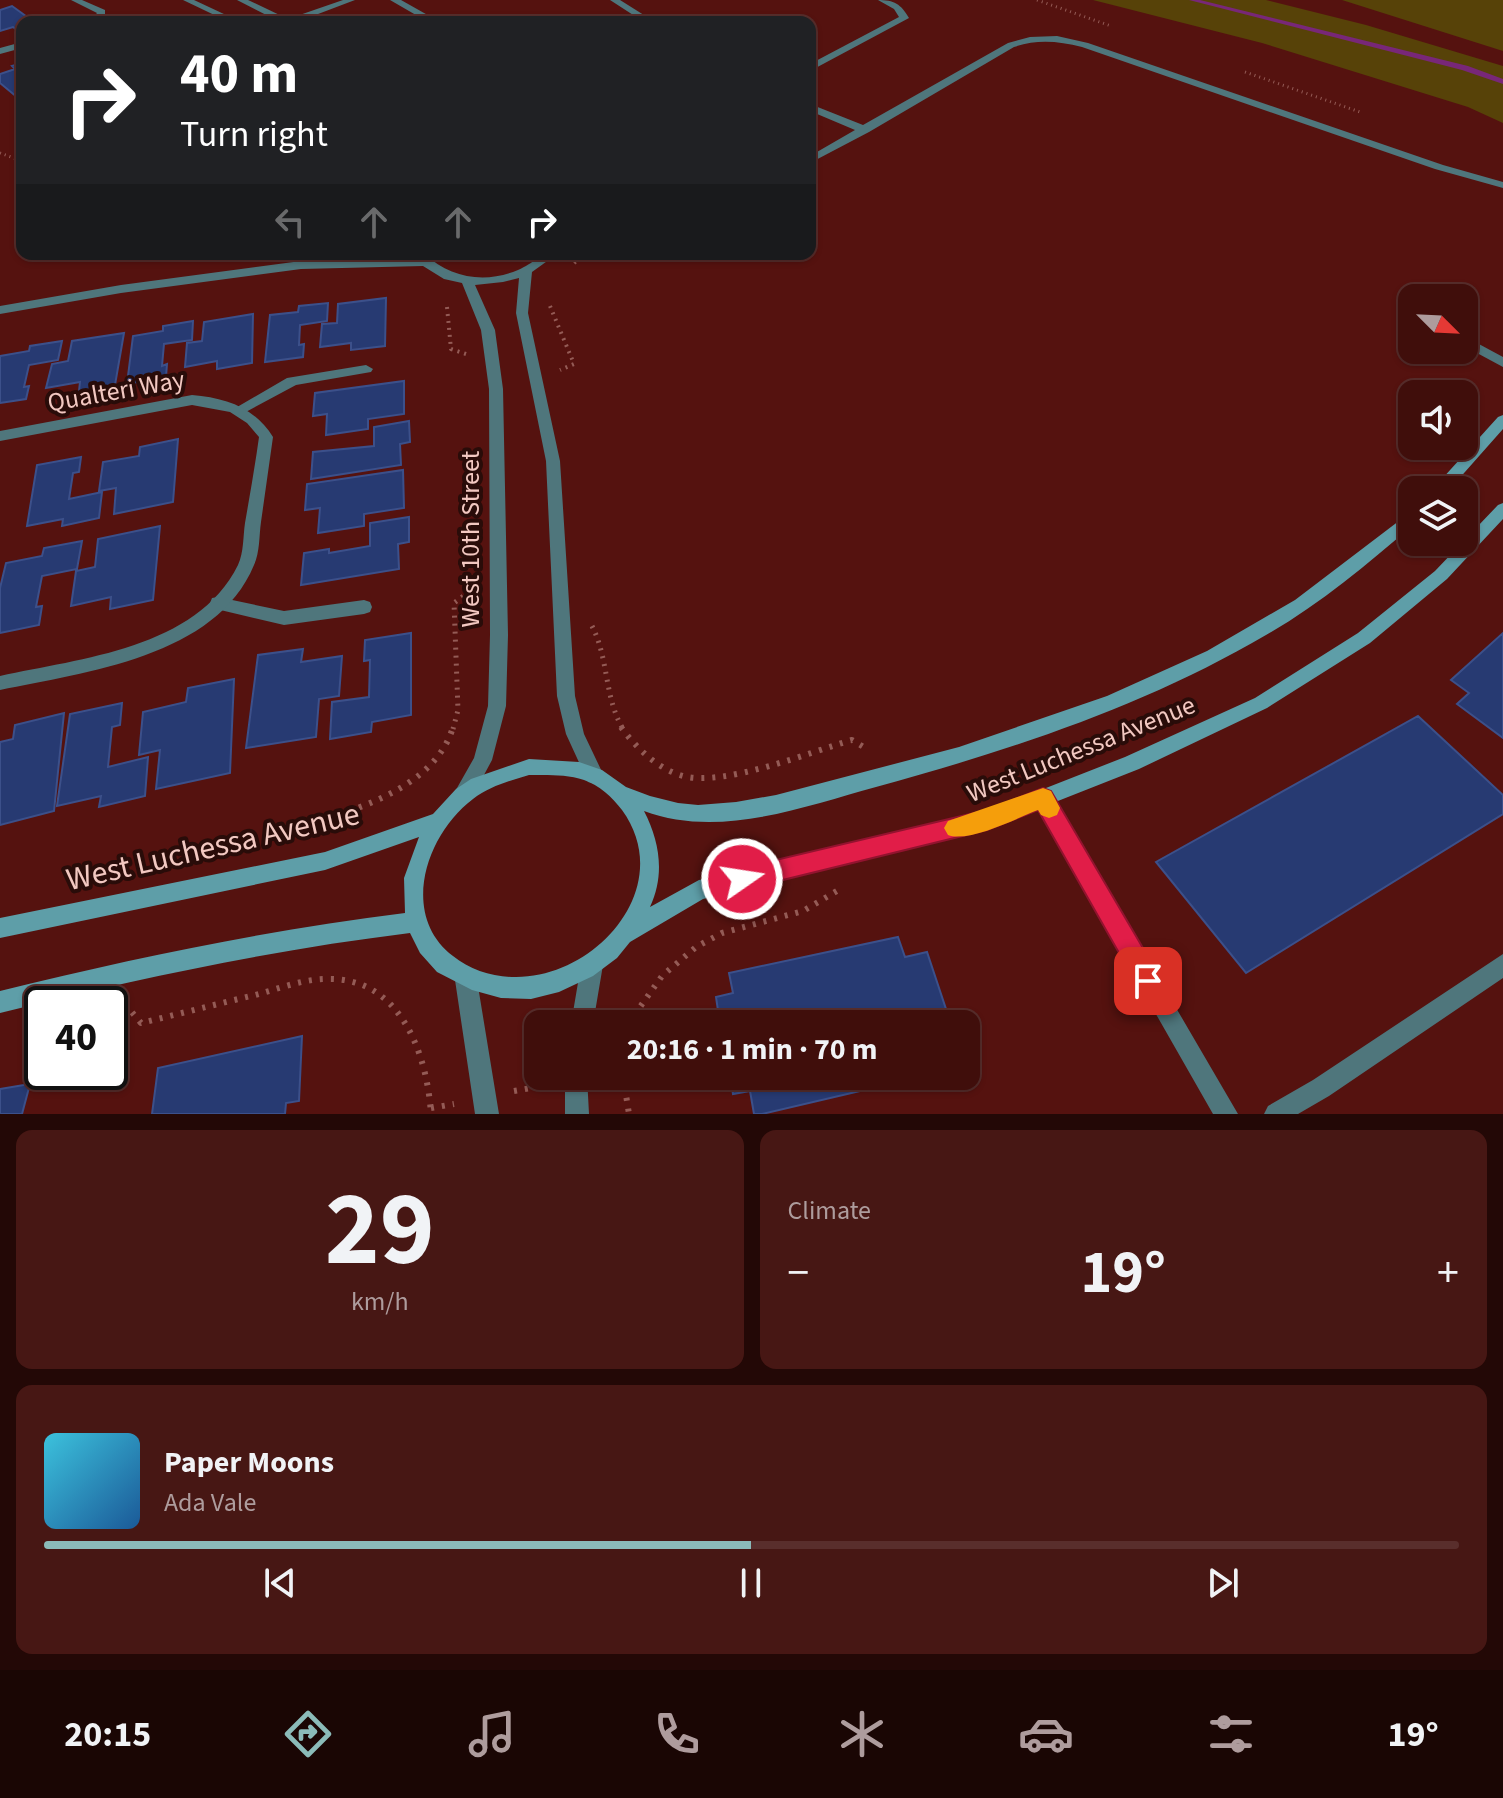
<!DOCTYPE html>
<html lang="en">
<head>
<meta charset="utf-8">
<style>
  :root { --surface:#400e0b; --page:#471714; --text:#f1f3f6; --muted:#ae9c9d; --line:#592e2c; --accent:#8bbbb9 }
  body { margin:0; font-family:"Source Sans 3",sans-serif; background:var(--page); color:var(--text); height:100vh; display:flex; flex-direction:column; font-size:30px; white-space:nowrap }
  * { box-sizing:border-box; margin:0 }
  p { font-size:26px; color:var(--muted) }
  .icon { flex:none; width:44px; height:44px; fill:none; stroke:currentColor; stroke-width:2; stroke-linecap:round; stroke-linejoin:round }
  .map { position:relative; height:1114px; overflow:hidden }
  .drawer { display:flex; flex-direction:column; gap:16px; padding:16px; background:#230806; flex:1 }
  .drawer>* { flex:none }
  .hud { position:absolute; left:16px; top:16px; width:800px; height:244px; border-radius:16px; box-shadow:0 2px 6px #0004,0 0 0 2px var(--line); background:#202124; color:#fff; overflow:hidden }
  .needle { width:52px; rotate:114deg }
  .controls { position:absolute; left:1398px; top:284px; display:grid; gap:16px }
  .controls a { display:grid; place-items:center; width:80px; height:80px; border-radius:16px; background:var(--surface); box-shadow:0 2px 6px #0004,0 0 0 2px var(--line); font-size:40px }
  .speed { position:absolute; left:24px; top:986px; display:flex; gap:16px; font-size:40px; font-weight:700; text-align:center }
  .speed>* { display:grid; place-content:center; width:104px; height:104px; border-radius:50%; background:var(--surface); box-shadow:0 2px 6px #0004,0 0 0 2px var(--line); line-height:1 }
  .speed .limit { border:4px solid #111; border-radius:12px; background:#fff; color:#111 }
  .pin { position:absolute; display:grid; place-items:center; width:68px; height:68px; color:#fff; margin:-34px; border-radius:16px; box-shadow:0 4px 12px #0006 }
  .me { position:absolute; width:88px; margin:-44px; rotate:77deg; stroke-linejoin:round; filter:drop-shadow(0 0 6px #0008) }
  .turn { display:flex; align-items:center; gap:28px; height:168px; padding:0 32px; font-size:36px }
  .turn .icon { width:104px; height:104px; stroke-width:2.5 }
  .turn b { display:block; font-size:56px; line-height:68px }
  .lanes { display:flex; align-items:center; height:76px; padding:0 32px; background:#0003; justify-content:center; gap:40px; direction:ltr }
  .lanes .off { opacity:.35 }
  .big { font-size:60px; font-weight:700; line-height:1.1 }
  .drawer .card { flex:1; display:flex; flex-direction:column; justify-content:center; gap:12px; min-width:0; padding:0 28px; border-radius:16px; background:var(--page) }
  .drawer .dial { align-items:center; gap:0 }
  .dial b { font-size:104px; line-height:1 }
  .song { display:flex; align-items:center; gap:24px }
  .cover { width:96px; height:96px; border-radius:12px; background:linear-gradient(135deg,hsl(190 70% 55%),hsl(210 70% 35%)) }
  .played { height:8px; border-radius:4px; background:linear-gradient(90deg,var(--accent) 50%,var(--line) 50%) }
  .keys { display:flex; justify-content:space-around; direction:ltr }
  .heat { display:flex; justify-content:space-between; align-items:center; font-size:44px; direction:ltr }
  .drawer .tiles { flex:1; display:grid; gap:16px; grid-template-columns:1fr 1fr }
  .card:last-child { grid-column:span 2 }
  .trip { position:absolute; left:524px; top:1010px; width:456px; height:80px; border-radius:16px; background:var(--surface); box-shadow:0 2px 6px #0004,0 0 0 2px var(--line); font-weight:700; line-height:80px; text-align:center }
  .tabs { display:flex; height:128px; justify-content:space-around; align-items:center; background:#1a0604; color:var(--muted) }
  .tabs .icon { width:56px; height:56px }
  .tabs .selected { color:var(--accent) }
  .tabs b { font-size:36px; color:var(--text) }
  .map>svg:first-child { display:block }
  .green { fill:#574208 }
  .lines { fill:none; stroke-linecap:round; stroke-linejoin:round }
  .stream { fill:#782778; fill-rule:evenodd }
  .building { fill:#273a72; stroke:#3c508a; stroke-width:2 }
  .path-far3 { stroke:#945b56; stroke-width:3; stroke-dasharray:1 4; stroke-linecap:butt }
  .path-far2 { stroke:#945b56; stroke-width:4; stroke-dasharray:2 5; stroke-linecap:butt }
  .path-far1 { stroke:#945b56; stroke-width:5; stroke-dasharray:2 6; stroke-linecap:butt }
  .path { stroke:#945b56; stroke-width:6; stroke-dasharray:3 8; stroke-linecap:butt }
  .lane { fill:#4f767c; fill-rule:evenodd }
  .street { fill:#4f767c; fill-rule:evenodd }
  .secondary { fill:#5e9ea8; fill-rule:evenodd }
  .route { fill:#e11d48; stroke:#92132f; stroke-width:2 }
  .slow { fill:#f59e0b }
  .labels { text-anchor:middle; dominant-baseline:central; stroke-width:8; stroke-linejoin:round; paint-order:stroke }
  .street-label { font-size:26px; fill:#f2c8c1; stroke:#290c09 }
  .near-street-label { font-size:32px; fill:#f2c8c1; stroke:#290c09 }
</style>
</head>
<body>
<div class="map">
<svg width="1503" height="1114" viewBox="0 0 1503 1114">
  <rect width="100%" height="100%" fill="#55120f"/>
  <!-- green -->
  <path class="green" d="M 1093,0 L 1266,0 L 1366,25 L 1503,66 L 1503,123 L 1468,107 L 1262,43 Z
    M 1342,0 L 1503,0 L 1503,51 Z"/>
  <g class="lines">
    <!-- stream -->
    <path class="stream" d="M 1189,0 L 1200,0 L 1468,66 L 1503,79 L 1503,84 L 1462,70 Z"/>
  </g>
  <!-- building -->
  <path class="building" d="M 12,6 L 34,22 L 22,22 L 22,28 L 17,30 L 13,27 L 0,31 L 0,10 Z
    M 22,63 L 22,97 L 18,98 L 0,83 L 0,74 L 15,69 L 12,66 Z
    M 386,298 L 385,346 L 351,350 L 351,343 L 320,347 L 322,324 L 337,323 L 338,304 Z
    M 328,303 L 327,321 L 300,325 L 299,345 L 304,344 L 303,357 L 265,362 L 270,315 L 298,312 L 299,306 Z
    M 253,314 L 252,363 L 217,369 L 217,361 L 185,367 L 187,343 L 202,341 L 204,322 Z
    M 193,321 L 192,340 L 164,344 L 162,366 L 167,364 L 166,377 L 127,384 L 133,336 L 163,331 L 163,326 Z
    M 124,333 L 115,385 L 79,391 L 80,382 L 46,388 L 52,364 L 68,361 L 72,341 Z
    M 62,341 L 58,360 L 29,365 L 24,387 L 29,386 L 26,399 L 0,403 L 0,356 L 29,351 L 30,346 Z
    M 404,381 L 404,414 L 368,419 L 368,429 L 326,435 L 327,414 L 313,416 L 315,393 Z
    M 409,421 L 410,442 L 400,444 L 401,465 L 311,479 L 313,452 L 374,446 L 374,427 Z
    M 178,439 L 173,502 L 114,514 L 116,488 L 99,491 L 103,462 L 139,456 L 140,447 Z
    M 81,457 L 79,472 L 73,473 L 69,499 L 102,492 L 99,518 L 62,526 L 63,519 L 27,526 L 37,465 Z
    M 403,470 L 404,508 L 364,514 L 364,526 L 318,533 L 320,508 L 305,510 L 307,484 Z
    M 409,517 L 409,542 L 398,544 L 399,569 L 301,585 L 304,553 L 329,549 L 329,553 L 370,546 L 370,523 Z
    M 160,526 L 153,600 L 110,609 L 111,597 L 71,606 L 76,571 L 95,567 L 98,539 Z
    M 82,541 L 77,569 L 42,576 L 36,607 L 42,606 L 39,625 L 0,633 L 0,588 L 6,563 L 42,556 L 44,548 Z
    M 411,633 L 411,715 L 372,722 L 371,732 L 330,739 L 332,702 L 369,697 L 370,660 L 364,661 L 365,640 Z
    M 1503,633 L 1503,738 L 1457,704 L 1469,693 L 1451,680 Z
    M 303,649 L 301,662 L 342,656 L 339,696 L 319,699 L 316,737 L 246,748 L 258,655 Z
    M 234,679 L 230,773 L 156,789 L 160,750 L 139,755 L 143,712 L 186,702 L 188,688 Z
    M 122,703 L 120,725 L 112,727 L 108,767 L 148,757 L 145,796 L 99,807 L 101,796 L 57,806 L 70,714 Z
    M 64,713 L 54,811 L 0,825 L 0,742 L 13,739 L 15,725 Z
    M 1418,716 L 1503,795 L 1503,814 L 1246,973 L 1156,862 Z
    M 898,937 L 905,957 L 927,952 L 951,1024 L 720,1024 L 716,997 L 733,993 L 729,973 Z
    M 302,1036 L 299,1101 L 286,1103 L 285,1114 L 152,1114 L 158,1068 Z
    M 730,1076 L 924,1076 L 762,1114 L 754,1114 L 750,1091 L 733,1094 Z
    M 30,1084 L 22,1114 L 0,1114 L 0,1089 Z"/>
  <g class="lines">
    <!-- path-far3 -->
    <path class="path-far3" d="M 1037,0 L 1111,26
      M 1245,72 L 1360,112
      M 0,153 L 22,161"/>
    <!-- path-far2 -->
    <path class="path-far2" d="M 574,263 L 585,254
      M 550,306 L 574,364 L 560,370
      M 447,307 L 451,349 L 466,354"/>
    <!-- path-far1 -->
    <path class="path-far1" d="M 592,626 C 609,659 604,697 623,729
      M 453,729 L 458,710 L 454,603 L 469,592"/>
    <!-- path -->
    <path class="path" d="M 621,727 C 636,748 658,769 683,776 C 724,787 810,752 852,740 L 867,749
      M 245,846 C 270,828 298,826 327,818 C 375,804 438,779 453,727
      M 748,905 L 753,924
      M 125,1004 L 141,1023 C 179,1014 217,1004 255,995 C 278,989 302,979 327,979 C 400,977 427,1053 431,1114
      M 628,1024 L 662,976 L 696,947 L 722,933 L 803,911 L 842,888
      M 623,1076 L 629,1114
      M 514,1091 L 548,1085
      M 431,1108 L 454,1104"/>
    <!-- lane -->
    <path class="lane" d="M 1406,302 L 1412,304 L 1412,314 L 1400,306 Z
      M 1464,336 L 1503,357 L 1503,367 L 1464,346 Z
      M 366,365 L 373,369 L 371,372 L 296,385 L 244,413 L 239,415 L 232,410 L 287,378 Z
      M 218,597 L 284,611 L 364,600 L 370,602 L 372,607 L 370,612 L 364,614 L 284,625 L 212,608 L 210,603 L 212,598 Z
      M 1043,789 L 1050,792 L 1238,1114 L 1213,1114 L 1036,804 L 1033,798 L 1036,792 Z
      M 1503,954 L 1503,978 L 1329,1096 L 1298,1114 L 1264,1114 L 1268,1106 L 1313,1080 Z"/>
    <!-- street -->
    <path class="street" d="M 71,0 L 82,0 L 105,10 L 105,19 L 101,22 L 89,22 L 97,13 Z
      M 183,0 L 194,0 L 241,22 L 229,22 Z
      M 237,0 L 248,0 L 288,19 L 343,0 L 355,0 L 297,22 L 280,22 Z
      M 390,0 L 401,0 L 440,22 L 428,22 Z
      M 610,0 L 620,0 L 655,22 L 644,22 Z
      M 878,0 C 894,0 901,4 909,18 L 810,71 L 810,64 L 899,17 L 894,9 Z
      M 1057,36 L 1088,43 L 1443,165 L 1503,182 L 1503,188 L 1435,169 L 1082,47 C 1058,41 1037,39 1014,47 L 869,132 L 810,163 L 810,156 L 855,130 L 810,111 L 810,104 L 863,125 L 1008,43 L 1030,37 Z
      M 22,42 L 22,48 L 0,54 L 0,48 Z
      M 415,254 L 425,254 C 450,278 485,284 518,270 C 534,263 539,254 557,254 L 532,272 L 528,313 L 560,461 L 575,696 L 584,734 L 604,776 L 602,782 L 595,784 L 588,782 L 566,734 L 557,696 L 546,461 L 516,313 L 519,278 L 503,282 L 475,285 L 495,330 L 503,389 L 508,635 L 506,706 L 492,760 L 470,801 L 463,804 L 456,801 L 453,795 L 474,758 L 488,706 L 490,635 L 489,389 L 481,330 L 462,283 L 444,279 L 423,266 L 301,269 L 121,293 L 0,314 L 0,306 L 121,285 L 301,261 L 416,259 Z
      M 192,395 C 226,398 254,407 273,437 C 269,465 265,494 261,522 C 259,536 260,552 254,565 C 216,657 86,672 0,690 L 0,676 C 81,658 196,649 238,565 C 244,552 243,536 245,523 C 250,494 255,466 259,437 L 247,423 L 230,412 L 192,405 L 0,441 L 0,431 Z
      M 592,954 L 600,957 L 603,965 L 593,1024 L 571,1024 L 581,965 L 584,957 Z
      M 466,969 L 474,972 L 477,980 L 499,1114 L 475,1114 L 455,980 L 458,972 Z
      M 565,1076 L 587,1076 L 589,1114 L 565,1114 Z"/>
    <!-- secondary -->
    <path class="secondary" d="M 1503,415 L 1503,429 L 1449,490 L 1432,490 L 1498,417 Z
      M 1503,503 L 1503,519 L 1447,579 L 1370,643 L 1267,708 L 1139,769 L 987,829 L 703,899 L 630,942 L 617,958 L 593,976 L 559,992 L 531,999 L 501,998 L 472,990 L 437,972 L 420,953 L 410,933 C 272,950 135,979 0,1013 L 0,991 C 133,958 268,930 405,913 L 404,878 L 419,837 L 325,870 L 0,938 L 0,918 L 325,852 L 433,814 L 456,789 L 471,779 L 529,759 L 579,762 L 602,770 L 626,787 L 650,796 L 678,803 L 698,805 L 736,802 L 776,795 L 959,747 L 1107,696 L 1207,651 L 1295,600 L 1412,511 L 1412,526 C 1366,565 1319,605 1266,635 C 1145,706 1011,750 876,787 C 803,807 719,839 644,811 C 660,842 665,875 650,907 L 699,880 L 987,811 L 1125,757 L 1255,698 L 1358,633 L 1435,571 L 1498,505 ZM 529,775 C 547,775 566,774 584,780 C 599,785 612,797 622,810 C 677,886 597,978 515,977 C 493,977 470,970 453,956 C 399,915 426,834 473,799 C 490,786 509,781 529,775 Z"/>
  </g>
  <!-- route -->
  <path class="route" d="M 1043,788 L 1051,791 L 1157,972 L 1160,981 L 1157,990 L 1148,993 L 1140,990 L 1038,810 L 987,830 L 742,890 L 734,887 L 731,879 L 734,871 L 742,868 L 987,810 Z"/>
  <!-- slow -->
  <path class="slow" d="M 1043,788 L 1051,791 L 1060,808 L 1057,815 L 1049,818 L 1041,815 L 1038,810 C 1017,818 969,843 948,835 L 944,828 L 948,821 Z"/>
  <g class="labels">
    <!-- street labels -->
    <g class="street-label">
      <text transform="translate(116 391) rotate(-10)">Qualteri Way</text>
      <text transform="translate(470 539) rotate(-90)">West 10th Street</text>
      <text transform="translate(1081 749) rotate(-22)">West Luchessa Avenue</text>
    </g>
    <!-- near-street labels -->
    <g class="near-street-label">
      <text transform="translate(213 847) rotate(-13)">West Luchessa Avenue</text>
    </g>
  </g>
</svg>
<div class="controls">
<a><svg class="needle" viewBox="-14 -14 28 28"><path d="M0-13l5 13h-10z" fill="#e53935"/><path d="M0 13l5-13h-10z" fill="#ae9c9d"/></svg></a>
<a><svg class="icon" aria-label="sound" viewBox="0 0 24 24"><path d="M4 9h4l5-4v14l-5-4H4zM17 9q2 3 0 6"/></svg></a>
<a><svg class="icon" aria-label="layers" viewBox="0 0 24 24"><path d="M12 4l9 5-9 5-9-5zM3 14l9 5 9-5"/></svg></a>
</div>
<div class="speed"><div class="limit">40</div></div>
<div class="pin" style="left:1148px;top:981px;background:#d93025"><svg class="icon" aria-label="arrive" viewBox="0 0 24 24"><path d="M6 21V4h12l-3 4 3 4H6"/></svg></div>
<svg class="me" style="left:742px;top:879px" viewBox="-20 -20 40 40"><circle r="17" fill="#e11d48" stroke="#fff" stroke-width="3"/><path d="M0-11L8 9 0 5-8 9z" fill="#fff"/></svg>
<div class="trip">20:16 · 1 min · 70 m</div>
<div class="hud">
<div class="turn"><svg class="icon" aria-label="right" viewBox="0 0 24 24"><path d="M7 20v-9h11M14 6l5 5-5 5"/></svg><div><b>40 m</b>Turn right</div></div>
<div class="lanes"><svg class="icon off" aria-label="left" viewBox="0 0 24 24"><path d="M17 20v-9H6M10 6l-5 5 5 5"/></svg><svg class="icon off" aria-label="ahead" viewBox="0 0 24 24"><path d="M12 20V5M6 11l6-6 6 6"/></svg><svg class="icon off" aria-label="ahead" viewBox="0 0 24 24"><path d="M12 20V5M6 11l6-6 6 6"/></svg><svg class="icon" aria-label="right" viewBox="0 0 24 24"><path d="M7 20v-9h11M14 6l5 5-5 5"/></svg></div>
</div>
</div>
<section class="drawer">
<div class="tiles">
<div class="card dial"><b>29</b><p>km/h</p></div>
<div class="card"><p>Climate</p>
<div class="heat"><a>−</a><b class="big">19°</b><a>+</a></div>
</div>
<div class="card">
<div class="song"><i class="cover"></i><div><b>Paper Moons</b><p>Ada Vale</p></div></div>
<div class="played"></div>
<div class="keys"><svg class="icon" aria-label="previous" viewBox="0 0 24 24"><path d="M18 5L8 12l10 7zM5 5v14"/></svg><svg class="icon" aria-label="pause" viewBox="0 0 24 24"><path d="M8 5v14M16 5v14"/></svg><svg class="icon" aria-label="next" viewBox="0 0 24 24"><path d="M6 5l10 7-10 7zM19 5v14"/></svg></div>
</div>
</div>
</section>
<nav class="tabs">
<b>20:15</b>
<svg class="icon selected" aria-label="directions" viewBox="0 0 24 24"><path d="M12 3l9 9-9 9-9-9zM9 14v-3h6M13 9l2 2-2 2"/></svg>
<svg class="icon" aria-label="music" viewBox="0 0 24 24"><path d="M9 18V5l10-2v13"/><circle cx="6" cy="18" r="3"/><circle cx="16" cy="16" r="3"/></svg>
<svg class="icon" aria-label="phone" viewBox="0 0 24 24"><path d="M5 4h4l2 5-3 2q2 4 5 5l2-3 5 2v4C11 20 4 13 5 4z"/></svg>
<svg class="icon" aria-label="climate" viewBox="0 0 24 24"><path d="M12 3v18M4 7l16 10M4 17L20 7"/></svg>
<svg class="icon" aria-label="car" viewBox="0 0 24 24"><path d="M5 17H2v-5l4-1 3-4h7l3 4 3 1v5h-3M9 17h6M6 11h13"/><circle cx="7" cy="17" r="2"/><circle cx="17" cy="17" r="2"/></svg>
<svg class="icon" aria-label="filters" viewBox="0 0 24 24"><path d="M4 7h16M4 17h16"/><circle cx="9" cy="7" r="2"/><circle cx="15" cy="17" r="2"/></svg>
<b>19°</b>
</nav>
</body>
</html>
